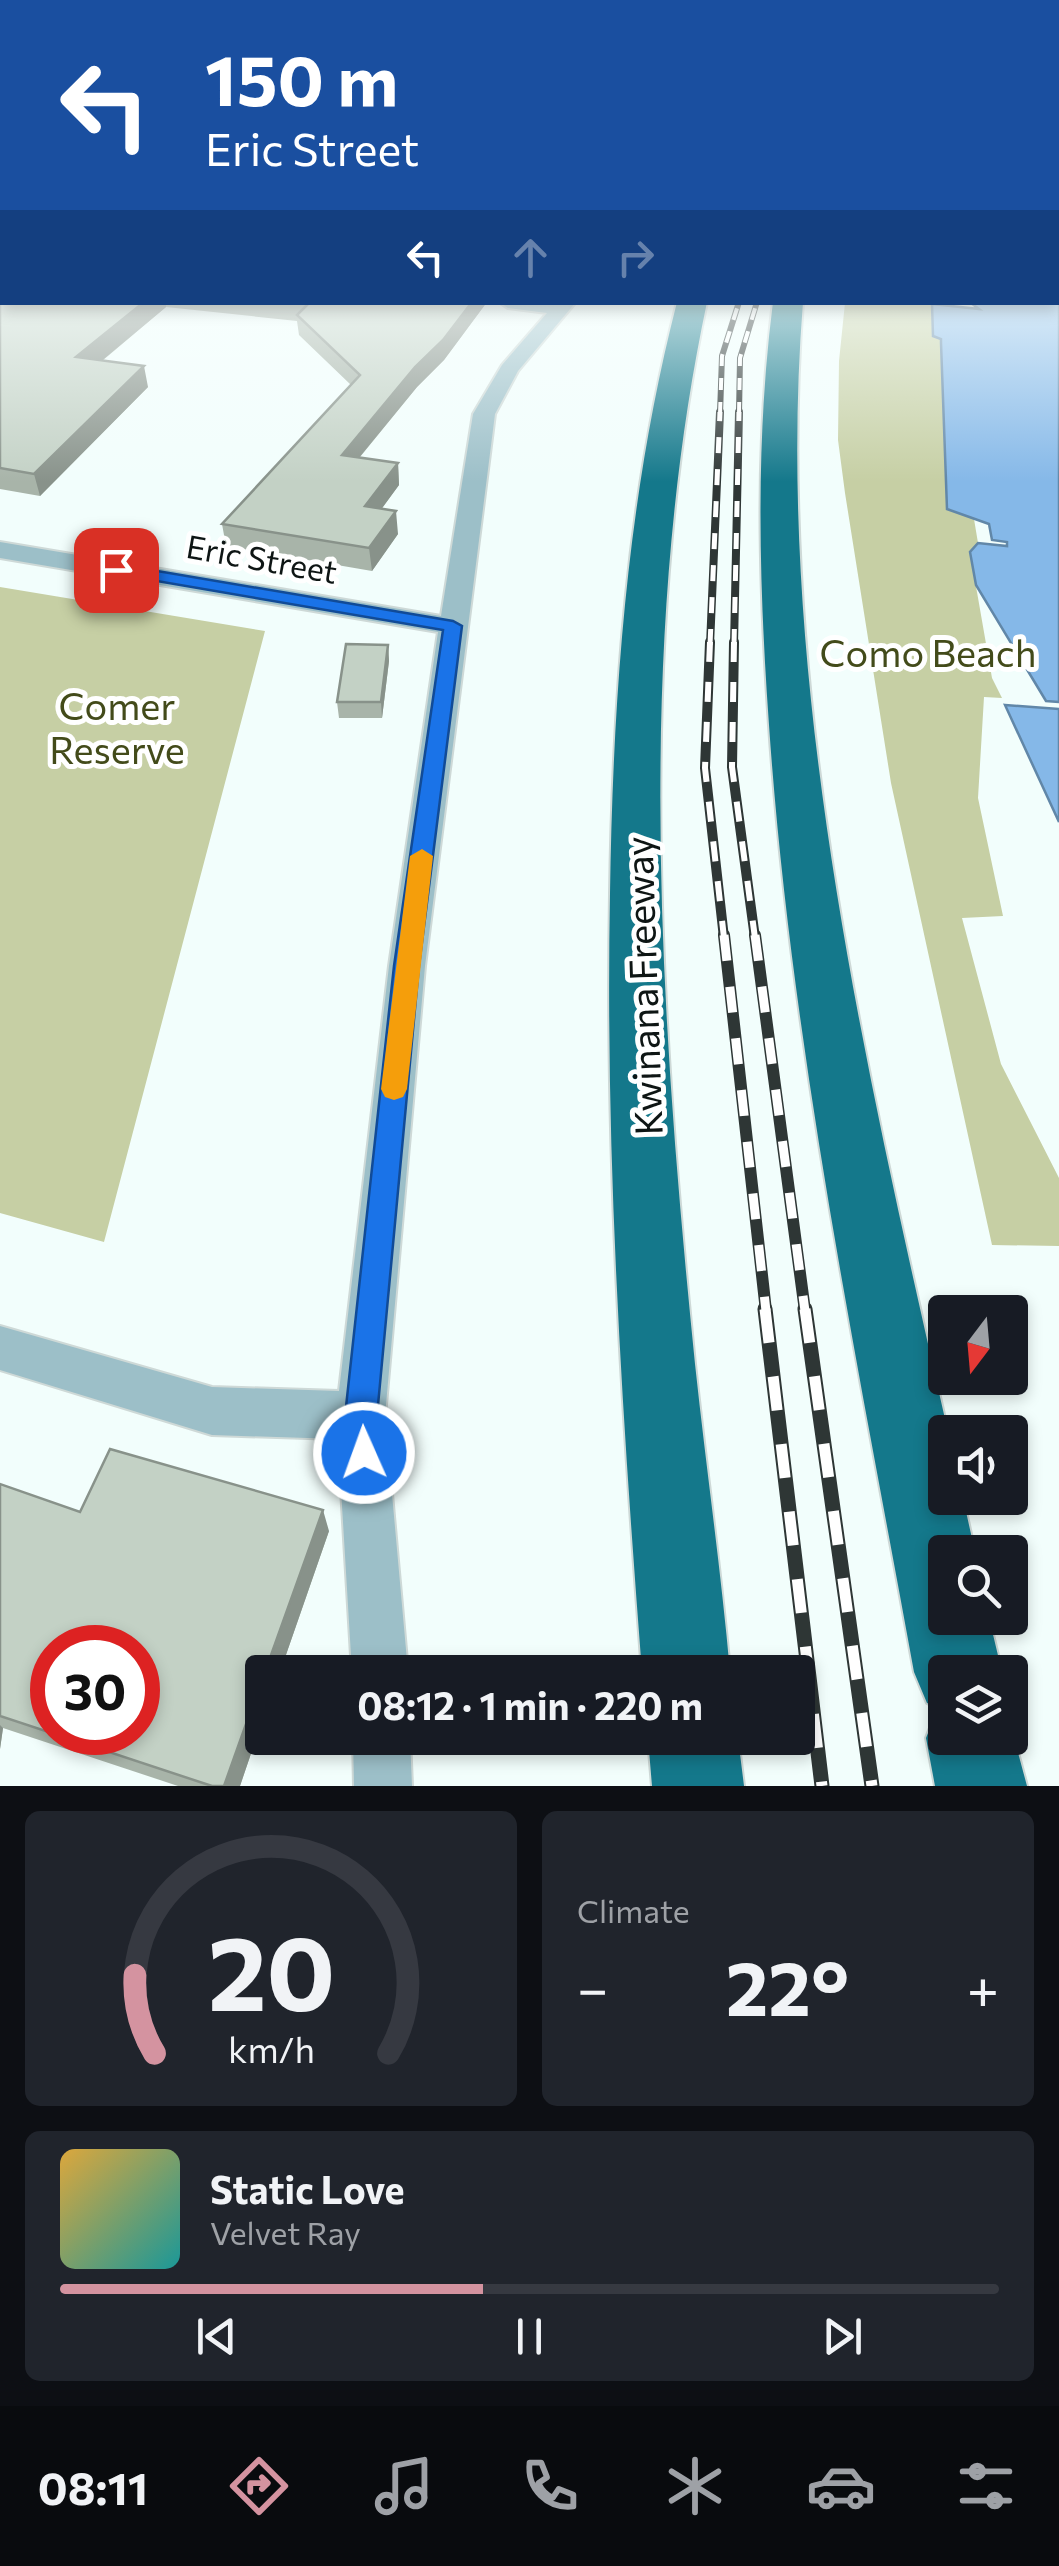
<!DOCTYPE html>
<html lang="en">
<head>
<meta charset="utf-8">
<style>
  :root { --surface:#171b24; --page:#20242c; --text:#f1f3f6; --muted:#9ea1a6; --line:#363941; --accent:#d493a0 }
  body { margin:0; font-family:Commissioner,sans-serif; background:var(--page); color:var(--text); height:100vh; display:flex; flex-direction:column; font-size:38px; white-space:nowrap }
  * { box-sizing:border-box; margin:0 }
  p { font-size:32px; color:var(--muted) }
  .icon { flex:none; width:55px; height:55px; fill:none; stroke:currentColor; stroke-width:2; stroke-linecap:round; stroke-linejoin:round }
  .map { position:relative; height:1786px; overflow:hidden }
  .sheet { display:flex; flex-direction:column; gap:25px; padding:25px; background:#0d0f14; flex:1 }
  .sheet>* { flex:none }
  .top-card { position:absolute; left:0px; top:0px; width:1060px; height:305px; box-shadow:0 5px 15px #0003; background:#1a4fa0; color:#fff; overflow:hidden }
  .needle { width:65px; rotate:196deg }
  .fabs { position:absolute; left:928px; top:1295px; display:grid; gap:20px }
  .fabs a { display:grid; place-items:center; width:100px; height:100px; border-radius:10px; background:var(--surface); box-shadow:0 5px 15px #0003; font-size:50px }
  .speed { position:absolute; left:30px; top:1625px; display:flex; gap:20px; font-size:50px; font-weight:700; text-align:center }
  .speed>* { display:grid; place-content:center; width:130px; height:130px; border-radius:50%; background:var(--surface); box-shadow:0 5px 15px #0003; line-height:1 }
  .speed .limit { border:15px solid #d22; background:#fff; color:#111 }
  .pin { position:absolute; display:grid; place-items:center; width:85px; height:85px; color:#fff; margin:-42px; border-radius:20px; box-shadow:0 5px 15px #0006 }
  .me { position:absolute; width:110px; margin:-55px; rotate:358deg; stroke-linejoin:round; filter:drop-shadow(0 0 8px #0008) }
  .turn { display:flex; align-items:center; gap:35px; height:210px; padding:0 40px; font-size:45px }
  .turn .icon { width:130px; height:130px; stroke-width:2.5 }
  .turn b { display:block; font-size:70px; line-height:85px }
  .lanes { display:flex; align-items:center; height:95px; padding:0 40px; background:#0003; justify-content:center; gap:50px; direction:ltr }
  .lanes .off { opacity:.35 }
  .big { font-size:75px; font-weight:700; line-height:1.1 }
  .sheet .tile { flex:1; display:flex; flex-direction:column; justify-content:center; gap:15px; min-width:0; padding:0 35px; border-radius:15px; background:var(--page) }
  .sheet .dial { align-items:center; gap:0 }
  .dial svg { height:260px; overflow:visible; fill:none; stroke:var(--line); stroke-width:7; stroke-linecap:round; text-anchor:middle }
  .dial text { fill:var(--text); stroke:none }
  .song { display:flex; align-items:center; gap:30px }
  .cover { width:120px; height:120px; border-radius:15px; background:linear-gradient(135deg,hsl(40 70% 55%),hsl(180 70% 35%)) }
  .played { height:10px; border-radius:5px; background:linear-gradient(90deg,var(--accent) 45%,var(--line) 45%) }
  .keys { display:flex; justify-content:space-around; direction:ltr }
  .heat { display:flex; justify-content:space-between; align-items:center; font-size:55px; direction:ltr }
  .sheet .tiles { flex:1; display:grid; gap:25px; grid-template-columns:1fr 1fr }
  .tile:last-child { grid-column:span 2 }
  .trip { position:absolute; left:245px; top:1655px; width:570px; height:100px; border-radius:10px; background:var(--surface); box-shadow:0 5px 15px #0003; font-weight:700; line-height:100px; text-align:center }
  .tabs { display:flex; height:160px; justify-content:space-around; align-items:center; background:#090b0e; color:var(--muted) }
  .tabs .icon { width:70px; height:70px }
  .tabs .active { color:var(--accent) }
  .tabs b { font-size:45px; color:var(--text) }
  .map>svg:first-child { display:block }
  .green { fill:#c6cfa4 }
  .water { fill:#85b8e8; stroke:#6187a8; stroke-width:2.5 }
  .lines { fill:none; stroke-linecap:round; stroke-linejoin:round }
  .street-casing { stroke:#ced9d7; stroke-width:4 }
  .highway-casing { stroke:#ced9d7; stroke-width:4 }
  .street { fill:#9cbfc8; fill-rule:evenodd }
  .highway { fill:#14788b; fill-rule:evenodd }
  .rail-far4-casing { stroke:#2e3635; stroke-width:6 }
  .rail-far3-casing { stroke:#2e3635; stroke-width:8 }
  .rail-far2-casing { stroke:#2e3635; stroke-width:10 }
  .rail-far1-casing { stroke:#2e3635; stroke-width:12 }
  .rail-casing { stroke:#2e3635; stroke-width:15 }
  .rail-far4 { stroke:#fff; stroke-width:4; stroke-dasharray:12; stroke-linecap:butt }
  .rail-far3 { stroke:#fff; stroke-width:5; stroke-dasharray:16; stroke-linecap:butt }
  .rail-far2 { stroke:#fff; stroke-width:6; stroke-dasharray:20; stroke-linecap:butt }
  .rail-far1 { stroke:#fff; stroke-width:9; stroke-dasharray:26; stroke-linecap:butt }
  .rail { stroke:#fff; stroke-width:11; stroke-dasharray:34; stroke-linecap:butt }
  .wall { fill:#a8b4a9 }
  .shaded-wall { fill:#88928a }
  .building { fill:#c3d1c5; stroke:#88928a; stroke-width:2.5; fill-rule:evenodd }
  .route { fill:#1a73e8; stroke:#114b97; stroke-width:2.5 }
  .slow { fill:#f59e0b }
  .labels { text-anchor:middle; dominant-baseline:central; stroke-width:10; stroke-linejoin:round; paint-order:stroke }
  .far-street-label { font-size:32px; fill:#0e1514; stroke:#fff }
  .park-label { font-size:38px; fill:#434b1a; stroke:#fff }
  .street-label { font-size:38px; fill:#0e1514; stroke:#fff }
</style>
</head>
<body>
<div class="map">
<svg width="1059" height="1786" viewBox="0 0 1059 1786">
  <rect width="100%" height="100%" fill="#f2fefc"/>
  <!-- green -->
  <path class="green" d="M 845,303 L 932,303 L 933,335 L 941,339 L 947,508 L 974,519 L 978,543 L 970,552 L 992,678 L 1002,698 L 984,697 L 978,798 L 1003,916 L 962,918 L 1001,1064 L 1059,1178 L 1059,1246 L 992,1245 L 891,783 L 845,493 L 838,440 L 839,361 Z
    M 0,587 L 265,631 L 104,1242 L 0,1213 Z"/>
  <!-- water -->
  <path class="water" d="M 1059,232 L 1059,702 L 1046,701 L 976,585 L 970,552 L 978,543 L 1007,546 L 1007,542 L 992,540 L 989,524 L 947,509 L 941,343 L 941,339 L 933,336 L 932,304 L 979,309 L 971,303 L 1058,302 Z
    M 1005,705 L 1059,709 L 1059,822 Z"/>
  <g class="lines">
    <defs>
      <path id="street" d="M 499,302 L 576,302 L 518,371 L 495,414 L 425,966 L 385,1416 L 408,1672 L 352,1672 L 338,1439 L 212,1435 L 0,1370 L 0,1326 L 212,1387 L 339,1391 L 389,966 L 438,632 L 0,558 L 0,542 L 441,616 L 473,414 L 502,365 L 547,313 L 508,308 Z
        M 353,1738 L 410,1738 L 412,1786 L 354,1786 Z"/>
      <path id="highway" d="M 677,302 L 707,302 C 634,644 660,1018 695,1364 C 706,1467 721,1570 730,1672 L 642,1672 C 622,1413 605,1154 610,894 C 613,694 627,497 677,302 Z
        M 773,302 L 803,302 C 773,675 866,1071 948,1432 L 945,1498 L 963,1498 L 975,1552 L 945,1552 L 945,1618 L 989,1618 L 1002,1672 L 945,1672 L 945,1738 L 1010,1738 L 1010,1723 L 1027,1786 L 935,1786 L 926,1738 L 938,1708 L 927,1703 L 914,1672 C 857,1359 791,1044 769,725 C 759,584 755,443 773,302 Z
        M 648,1738 L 738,1738 L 744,1786 L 652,1786 Z"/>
    </defs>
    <!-- street casing -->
    <use href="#street" class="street-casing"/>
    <!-- highway casing -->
    <use href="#highway" class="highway-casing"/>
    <!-- street -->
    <use href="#street" class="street"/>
    <!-- highway -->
    <use href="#highway" class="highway"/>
    <defs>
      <path id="rail-far4" d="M 720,414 L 722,356 L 739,302
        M 739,414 L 740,358 L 757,302"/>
      <path id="rail-far3" d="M 710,645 L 720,412
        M 734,645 L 739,412"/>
      <path id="rail-far2" d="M 710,642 L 705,768 L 724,938
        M 734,642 L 732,767 L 755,938"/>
      <path id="rail-far1" d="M 724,935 L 766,1311
        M 755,935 L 805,1311"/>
      <path id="rail" d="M 765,1309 L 822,1786
        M 805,1309 L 872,1786"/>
    </defs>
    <!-- rail-far4 casing -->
    <use href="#rail-far4" class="rail-far4-casing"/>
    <!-- rail-far3 casing -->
    <use href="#rail-far3" class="rail-far3-casing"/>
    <!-- rail-far2 casing -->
    <use href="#rail-far2" class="rail-far2-casing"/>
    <!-- rail-far1 casing -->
    <use href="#rail-far1" class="rail-far1-casing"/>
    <!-- rail casing -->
    <use href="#rail" class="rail-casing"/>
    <!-- rail-far4 -->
    <use href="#rail-far4" class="rail-far4"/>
    <!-- rail-far3 -->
    <use href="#rail-far3" class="rail-far3"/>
    <!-- rail-far2 -->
    <use href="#rail-far2" class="rail-far2"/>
    <!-- rail-far1 -->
    <use href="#rail-far1" class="rail-far1"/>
    <!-- rail -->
    <use href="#rail" class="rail"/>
  </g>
  <!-- wall -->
  <path class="wall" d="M 0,232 L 2,302 L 487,302 L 444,360 L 417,387 L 360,457 L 398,463 L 399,485 L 381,509 L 398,534 L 372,571 L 226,546 L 222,524 L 351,385 L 299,335 L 297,321 L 166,307 L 102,361 L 148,387 L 40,496 L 0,489 Z
    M 388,645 L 389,661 L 382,718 L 339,718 L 337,702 Z
    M 0,1484 L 80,1512 L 329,1531 L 280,1672 L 262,1672 L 262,1721 L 240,1786 L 178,1786 L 3,1728 L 0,1749 Z"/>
  <!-- shaded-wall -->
  <path class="shaded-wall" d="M 144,302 L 166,302 L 166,307 L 81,378 L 76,357 Z
    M 472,302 L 487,302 L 444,360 L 417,387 L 344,476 L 342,455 L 415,367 Z
    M 144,366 L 148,387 L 40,496 L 34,474 Z
    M 398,463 L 399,485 L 367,529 L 365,506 Z
    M 396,511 L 398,534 L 372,571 L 369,548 Z
    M 388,645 L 389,661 L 382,718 L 381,702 Z
    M 323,1510 L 329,1531 L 280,1672 L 265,1672 Z
    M 262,1679 L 262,1721 L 240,1786 L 224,1786 Z
    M 0,1725 L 3,1728 L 0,1749 Z"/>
  <!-- building -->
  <path class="building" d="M 0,232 L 2,232 L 2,302 L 144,302 L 76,357 L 144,366 L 34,474 L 0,468 Z
    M 303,302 L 472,302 L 443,340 L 415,367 L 342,455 L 398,463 L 365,506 L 396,511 L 369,548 L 222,524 L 360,375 L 297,315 L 309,303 Z
    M 346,644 L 388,645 L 381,702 L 337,702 Z
    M 110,1449 L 323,1510 L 265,1672 L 262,1672 L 262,1679 L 224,1786 L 212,1786 L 0,1716 L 0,1484 L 80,1512 ZM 52,1648 L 138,1648 L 138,1732 L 52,1732 Z"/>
  <!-- sky -->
  <linearGradient id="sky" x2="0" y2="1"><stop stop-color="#80b6e8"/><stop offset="0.48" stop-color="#f9fffe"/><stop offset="1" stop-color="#f9fffe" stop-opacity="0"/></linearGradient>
  <rect width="1059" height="482" fill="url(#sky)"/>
  <!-- route -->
  <path class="route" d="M 116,564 L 453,621 L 462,626 L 419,966 L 377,1416 L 380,1453 L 375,1464 L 364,1469 L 352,1464 L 345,1416 L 394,966 L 443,630 L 110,573 L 110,566 Z"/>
  <!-- slow -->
  <path class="slow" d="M 422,849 L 433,856 L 407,1089 L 403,1097 L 394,1100 L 385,1097 L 381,1089 L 410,856 Z"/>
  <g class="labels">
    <!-- far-street labels -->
    <g class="far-street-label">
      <text transform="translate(262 558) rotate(10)">Eric Street</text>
    </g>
    <!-- park labels -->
    <g class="park-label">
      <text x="928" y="651">Como Beach</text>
      <text x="117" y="704">Comer<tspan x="117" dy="44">Reserve</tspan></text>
    </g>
    <!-- street labels -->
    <g class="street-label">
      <text transform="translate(642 986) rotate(-92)">Kwinana Freeway</text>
    </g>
  </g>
</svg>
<div class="fabs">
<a><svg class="needle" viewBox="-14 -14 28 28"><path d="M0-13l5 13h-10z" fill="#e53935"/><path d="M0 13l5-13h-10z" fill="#9ea1a6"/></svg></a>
<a><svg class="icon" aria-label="sound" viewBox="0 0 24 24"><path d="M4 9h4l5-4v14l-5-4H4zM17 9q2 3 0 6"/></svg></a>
<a><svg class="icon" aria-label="search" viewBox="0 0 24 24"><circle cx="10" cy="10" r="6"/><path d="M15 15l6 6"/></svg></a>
<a><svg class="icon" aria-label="layers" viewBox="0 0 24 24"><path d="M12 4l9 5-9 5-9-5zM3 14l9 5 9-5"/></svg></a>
</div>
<div class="speed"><div class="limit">30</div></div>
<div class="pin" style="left:116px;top:570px;background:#d93025"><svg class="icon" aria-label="arrive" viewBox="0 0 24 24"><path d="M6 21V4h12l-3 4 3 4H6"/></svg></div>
<svg class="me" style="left:364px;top:1453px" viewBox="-20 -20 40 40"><circle r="17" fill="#1a73e8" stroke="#fff" stroke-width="3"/><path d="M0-11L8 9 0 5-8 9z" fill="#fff"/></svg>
<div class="trip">08:12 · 1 min · 220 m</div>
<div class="top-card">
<div class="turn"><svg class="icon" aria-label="left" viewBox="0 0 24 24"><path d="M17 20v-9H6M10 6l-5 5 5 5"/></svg><div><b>150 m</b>Eric Street</div></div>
<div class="lanes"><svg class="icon" aria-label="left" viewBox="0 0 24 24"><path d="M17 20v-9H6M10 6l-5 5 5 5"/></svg><svg class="icon off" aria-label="ahead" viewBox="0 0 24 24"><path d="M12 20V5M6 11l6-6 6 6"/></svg><svg class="icon off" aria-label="right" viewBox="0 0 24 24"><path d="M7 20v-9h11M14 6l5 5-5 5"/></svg></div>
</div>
</div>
<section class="sheet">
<div class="tiles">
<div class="tile dial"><svg viewBox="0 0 100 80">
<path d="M14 69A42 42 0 1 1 86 69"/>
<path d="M14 69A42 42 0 0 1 8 45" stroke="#d493a0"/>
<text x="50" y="56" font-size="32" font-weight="700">20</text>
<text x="50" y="72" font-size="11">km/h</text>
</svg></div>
<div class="tile"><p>Climate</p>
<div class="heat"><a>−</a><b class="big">22°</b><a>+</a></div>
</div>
<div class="tile">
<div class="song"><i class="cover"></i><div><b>Static Love</b><p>Velvet Ray</p></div></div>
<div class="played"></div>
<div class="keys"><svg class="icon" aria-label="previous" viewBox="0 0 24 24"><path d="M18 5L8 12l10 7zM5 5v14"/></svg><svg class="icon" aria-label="pause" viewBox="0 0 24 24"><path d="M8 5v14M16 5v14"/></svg><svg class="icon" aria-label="next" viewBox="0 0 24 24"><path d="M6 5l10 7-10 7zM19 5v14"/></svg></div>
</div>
</div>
</section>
<nav class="tabs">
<b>08:11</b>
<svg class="icon active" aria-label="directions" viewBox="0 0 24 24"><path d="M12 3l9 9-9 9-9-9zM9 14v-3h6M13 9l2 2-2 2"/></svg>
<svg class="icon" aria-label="music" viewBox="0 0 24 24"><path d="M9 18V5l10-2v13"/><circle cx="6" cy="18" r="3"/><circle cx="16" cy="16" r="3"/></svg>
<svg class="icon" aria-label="phone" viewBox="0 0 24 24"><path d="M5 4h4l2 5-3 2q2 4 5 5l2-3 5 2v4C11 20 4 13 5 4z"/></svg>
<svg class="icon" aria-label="climate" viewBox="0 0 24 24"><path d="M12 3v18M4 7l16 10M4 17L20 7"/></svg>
<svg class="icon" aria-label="car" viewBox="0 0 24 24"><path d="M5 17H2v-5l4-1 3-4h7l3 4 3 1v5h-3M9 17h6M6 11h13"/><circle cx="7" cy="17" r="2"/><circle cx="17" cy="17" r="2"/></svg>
<svg class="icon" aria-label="filters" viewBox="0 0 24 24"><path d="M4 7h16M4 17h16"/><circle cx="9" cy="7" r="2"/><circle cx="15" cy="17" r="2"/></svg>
</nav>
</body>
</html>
